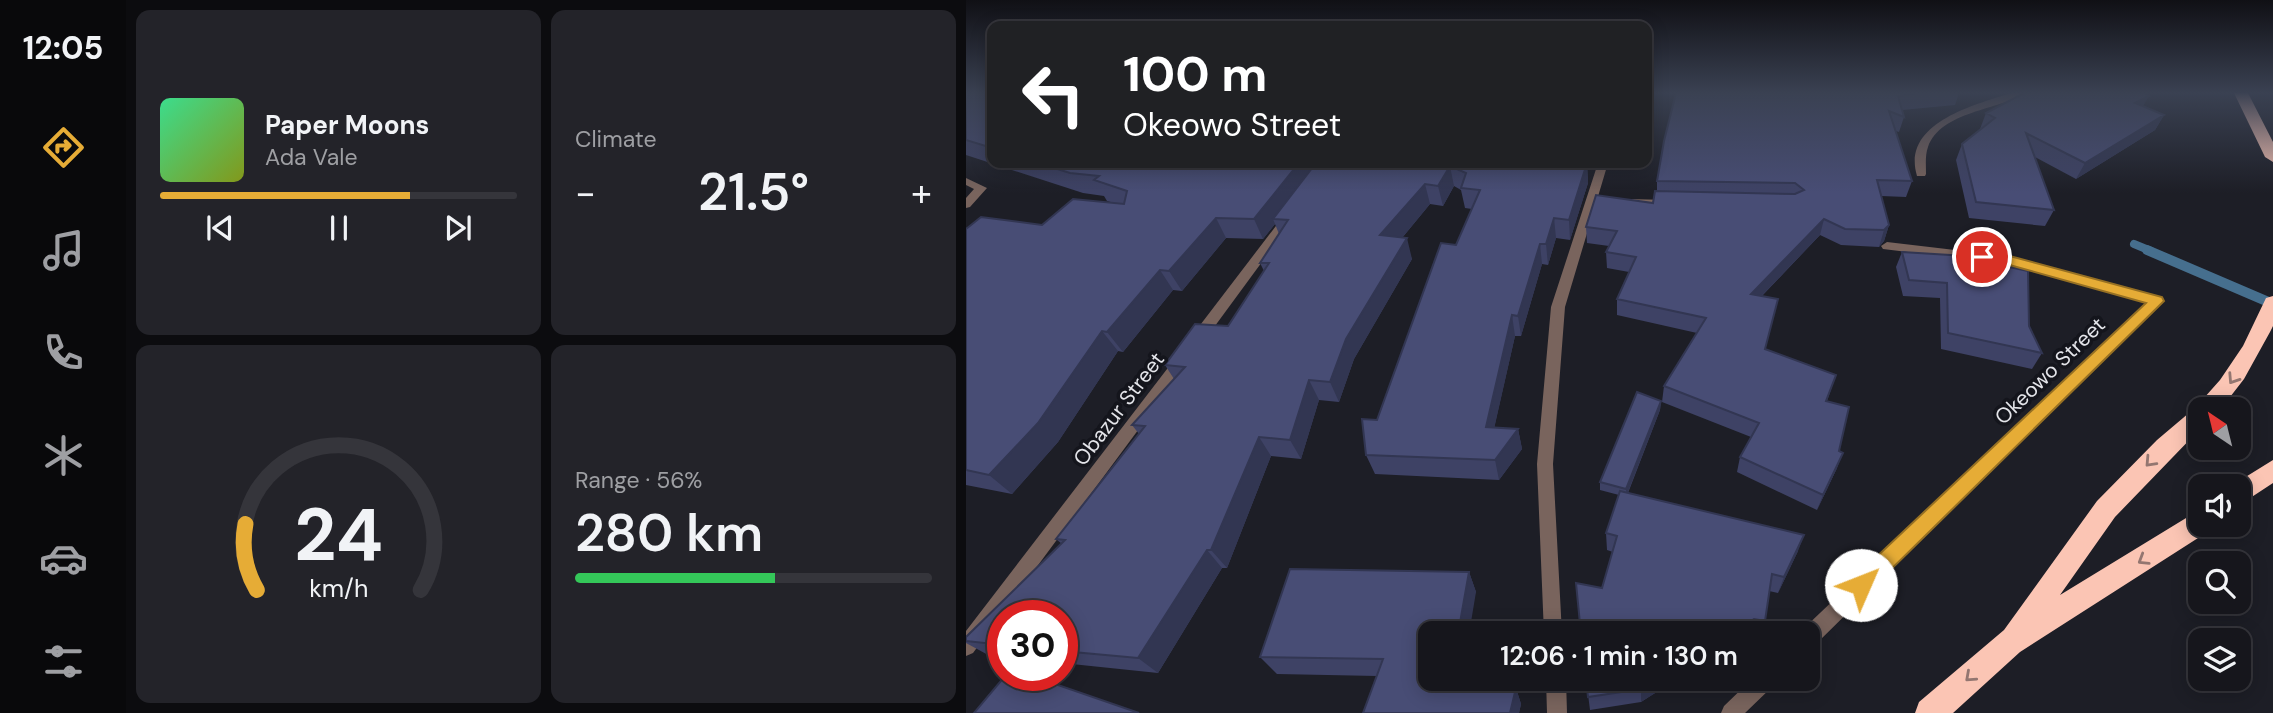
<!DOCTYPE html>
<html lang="en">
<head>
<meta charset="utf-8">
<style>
  :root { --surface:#16161c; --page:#232329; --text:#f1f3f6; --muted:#9e9fa3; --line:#35353b; --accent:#e6ac36 }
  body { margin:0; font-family:"DM Sans",sans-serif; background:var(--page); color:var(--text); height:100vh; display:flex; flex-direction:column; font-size:26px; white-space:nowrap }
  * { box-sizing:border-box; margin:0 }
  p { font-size:23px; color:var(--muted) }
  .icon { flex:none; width:38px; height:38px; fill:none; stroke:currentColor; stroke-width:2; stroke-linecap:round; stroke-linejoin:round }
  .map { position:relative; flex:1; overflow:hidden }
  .sheet { display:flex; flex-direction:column; gap:10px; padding:10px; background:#0c0c0f; width:840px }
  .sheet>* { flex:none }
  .hud { position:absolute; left:21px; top:21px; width:665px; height:147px; border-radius:14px; box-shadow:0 4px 18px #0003,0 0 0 2px var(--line); background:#202124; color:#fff; overflow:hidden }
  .needle { width:46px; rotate:325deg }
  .buttons { position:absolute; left:1222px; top:397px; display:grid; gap:14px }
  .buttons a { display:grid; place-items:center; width:63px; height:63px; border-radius:14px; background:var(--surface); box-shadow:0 4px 18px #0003,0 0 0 2px var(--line); font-size:35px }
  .speed { position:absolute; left:21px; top:600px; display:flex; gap:14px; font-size:35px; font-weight:700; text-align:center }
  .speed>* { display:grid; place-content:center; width:91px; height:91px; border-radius:50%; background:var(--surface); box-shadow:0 4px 18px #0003,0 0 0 2px var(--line); line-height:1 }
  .speed .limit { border:10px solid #d22; background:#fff; color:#111 }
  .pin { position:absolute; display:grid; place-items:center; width:60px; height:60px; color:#fff; margin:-30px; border:4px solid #fff; border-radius:50%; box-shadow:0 2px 7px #0007 }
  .me { position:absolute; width:77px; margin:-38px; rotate:46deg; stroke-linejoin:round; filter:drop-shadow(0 0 5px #0008) }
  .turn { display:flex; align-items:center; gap:24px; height:147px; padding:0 21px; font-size:32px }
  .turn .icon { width:91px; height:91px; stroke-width:2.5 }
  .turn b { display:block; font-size:49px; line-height:60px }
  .big { font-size:52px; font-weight:600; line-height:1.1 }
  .sheet .widget { flex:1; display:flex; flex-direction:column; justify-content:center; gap:10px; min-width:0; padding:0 24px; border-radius:14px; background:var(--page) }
  .sheet .dial { align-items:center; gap:0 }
  .dial svg { height:182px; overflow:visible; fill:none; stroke:var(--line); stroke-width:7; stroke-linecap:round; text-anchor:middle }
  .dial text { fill:var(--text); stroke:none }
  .song { display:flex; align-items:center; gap:21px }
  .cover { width:84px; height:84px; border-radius:10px; background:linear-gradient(135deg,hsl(150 70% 55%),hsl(70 70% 35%)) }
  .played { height:7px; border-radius:4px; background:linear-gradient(90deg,var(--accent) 70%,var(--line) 70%) }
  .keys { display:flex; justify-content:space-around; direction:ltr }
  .heat { display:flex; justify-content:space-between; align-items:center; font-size:38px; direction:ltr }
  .charge { height:10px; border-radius:5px; background:linear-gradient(90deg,#34c759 56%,var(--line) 0) }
  .sheet .tiles { flex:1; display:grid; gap:10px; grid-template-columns:repeat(2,1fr) }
  .trip { position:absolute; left:452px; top:621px; width:402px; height:70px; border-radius:14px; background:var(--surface); box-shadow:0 4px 18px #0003,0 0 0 2px var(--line); font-weight:600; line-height:70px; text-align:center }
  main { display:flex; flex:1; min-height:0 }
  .tabs { display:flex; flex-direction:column; width:126px; justify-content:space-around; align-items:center; background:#09090b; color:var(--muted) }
  .tabs .icon { width:49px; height:49px }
  .tabs .current { color:var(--accent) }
  .tabs b { font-size:32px; color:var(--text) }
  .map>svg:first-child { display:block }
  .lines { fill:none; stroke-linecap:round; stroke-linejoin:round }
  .stream-far1 { stroke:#466f8e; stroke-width:8 }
  .stream { stroke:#466f8e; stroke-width:10 }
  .lane { fill:#79645d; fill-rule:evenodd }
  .street { fill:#79645d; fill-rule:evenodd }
  .highway { fill:#fbc5b4; fill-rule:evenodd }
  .wall { fill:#3e4265 }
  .shaded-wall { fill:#323652 }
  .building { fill:#484d75; stroke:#323652; stroke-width:2 }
  .oneway { stroke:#937670 }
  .route { fill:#e6ac36; stroke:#967023; stroke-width:2 }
  .labels { text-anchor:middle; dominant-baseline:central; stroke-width:7; stroke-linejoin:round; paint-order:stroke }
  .street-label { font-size:21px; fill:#e4e5ea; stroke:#14151c }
</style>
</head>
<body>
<main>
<nav class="tabs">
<b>12:05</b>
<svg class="icon current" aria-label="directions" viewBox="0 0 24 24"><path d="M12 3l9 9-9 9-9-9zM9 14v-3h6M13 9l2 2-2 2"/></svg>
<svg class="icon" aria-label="music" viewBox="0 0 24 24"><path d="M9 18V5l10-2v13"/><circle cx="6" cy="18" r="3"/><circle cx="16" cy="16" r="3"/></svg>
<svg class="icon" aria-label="phone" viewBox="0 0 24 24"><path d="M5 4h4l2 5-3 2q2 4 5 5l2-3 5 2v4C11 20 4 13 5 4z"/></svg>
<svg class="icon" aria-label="climate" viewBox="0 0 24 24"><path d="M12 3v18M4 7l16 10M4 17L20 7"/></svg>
<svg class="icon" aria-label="car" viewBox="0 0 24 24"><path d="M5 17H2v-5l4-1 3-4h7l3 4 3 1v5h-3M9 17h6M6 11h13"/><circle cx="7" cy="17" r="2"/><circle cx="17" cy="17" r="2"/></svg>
<svg class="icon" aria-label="filters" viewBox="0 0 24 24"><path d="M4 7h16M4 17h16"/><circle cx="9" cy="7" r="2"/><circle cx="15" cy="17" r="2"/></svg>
</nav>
<section class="sheet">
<div class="tiles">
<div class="widget">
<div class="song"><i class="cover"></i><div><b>Paper Moons</b><p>Ada Vale</p></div></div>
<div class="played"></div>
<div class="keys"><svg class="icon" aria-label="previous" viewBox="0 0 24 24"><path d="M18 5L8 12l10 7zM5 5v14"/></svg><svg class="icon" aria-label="pause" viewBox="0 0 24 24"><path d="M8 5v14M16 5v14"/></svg><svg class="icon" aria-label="next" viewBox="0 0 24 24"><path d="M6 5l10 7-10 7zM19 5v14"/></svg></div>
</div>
<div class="widget"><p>Climate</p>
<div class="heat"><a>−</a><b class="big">21.5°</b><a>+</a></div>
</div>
<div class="widget dial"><svg viewBox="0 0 100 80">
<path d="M14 69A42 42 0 1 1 86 69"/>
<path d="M14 69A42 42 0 0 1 9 40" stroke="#e6ac36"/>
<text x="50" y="56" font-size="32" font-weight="700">24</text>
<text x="50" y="72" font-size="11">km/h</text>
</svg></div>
<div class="widget"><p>Range · 56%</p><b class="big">280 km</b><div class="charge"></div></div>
</div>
</section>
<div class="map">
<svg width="1307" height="713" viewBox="0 0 1307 713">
  <rect width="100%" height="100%" fill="#1d1e26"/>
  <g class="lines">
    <!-- stream-far1 -->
    <path class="stream-far1" d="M 1168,244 L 1185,251"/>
    <!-- stream -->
    <path class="stream" d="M 1181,250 L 1307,304"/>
    <!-- lane -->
    <path class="lane" d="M 659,199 L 705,200 L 711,203 L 705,206 L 655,204 L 655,200 Z"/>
    <!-- street -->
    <path class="street" d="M 1045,93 L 1060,93 C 1033,110 975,111 962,147 C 959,155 960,165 960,174 L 959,176 L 951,176 C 935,123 1008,105 1045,93 Z
      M 632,163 L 642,163 L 599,307 L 587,464 L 596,634 L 578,634 L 571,464 L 585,307 Z
      M 0,178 L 21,188 L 4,207 L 0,208 L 0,198 L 8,189 L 0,185 Z
      M 323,213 L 329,217 L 235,345 L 225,345 L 223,341 L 225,337 L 319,214 Z
      M 921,242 L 1040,256 L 1191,296 L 1198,301 L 849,645 L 842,647 L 842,634 L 834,634 L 835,631 L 1181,303 L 1040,264 L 917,249 L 915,246 Z
      M 216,355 L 221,356 L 223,360 L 221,364 L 7,653 L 0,656 L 0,631 L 211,356 Z
      M 580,679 L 600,679 L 601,713 L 581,713 Z
      M 786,679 L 810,679 L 807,686 L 779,713 L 755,713 L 758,706 Z"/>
    <!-- highway -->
    <path class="highway" d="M 1268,93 L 1282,93 L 1307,142 L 1307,162 L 1299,157 Z
      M 1307,296 L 1307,326 L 1304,332 L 1278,379 L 1254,410 L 1234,410 L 1234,429 L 1149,517 L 1094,595 L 1225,515 L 1234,512 L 1234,525 L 1246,525 L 1243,531 L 1054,652 L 987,713 L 949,713 L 953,702 L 1038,630 L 1131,501 L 1191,440 L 1230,407 L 1254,380 L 1277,346 L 1300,298 Z
      M 1307,460 L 1307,483 L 1272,506 L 1272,486 L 1265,486 Z"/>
  </g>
  <!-- wall -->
  <path class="wall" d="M 0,93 L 26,93 L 26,163 L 621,163 L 622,183 L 604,240 L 590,238 L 582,265 L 576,264 L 555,336 L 549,336 L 528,428 L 552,429 L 556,449 L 533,480 L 409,474 L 400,455 L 411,420 L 506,209 L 499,208 L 495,190 L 488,186 L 477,206 L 464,204 L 436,238 L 446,259 L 388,359 L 373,402 L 353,400 L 335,459 L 305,456 L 261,568 L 256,568 L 192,673 L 96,663 L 96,616 L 37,616 L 37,657 L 24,656 L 0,643 L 0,637 L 96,544 L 90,539 L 173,434 L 166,425 L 208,379 L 199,365 L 262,326 L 298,271 L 294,263 L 313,234 L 309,224 L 297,239 L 260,238 L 216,291 L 207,290 L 157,352 L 152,351 L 92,442 L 46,494 L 0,485 L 0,229 L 76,225 L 148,203 L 141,201 L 138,196 L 117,193 L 0,155 Z
    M 710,93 L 993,93 L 989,105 L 936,110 L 938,117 L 933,132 L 930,131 L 946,181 L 940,197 L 915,196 L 923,225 L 918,241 L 913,247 L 875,245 L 854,235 L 796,296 L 800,349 L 870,375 L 861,401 L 873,451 L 871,468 L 851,510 L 771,472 L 774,457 L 785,437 L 696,402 L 698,386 L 731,333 L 651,315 L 651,299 L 663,272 L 641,268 L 640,252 L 643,246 L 621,243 L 620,227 L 687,203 L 691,191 L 691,181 Z
    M 1177,106 L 1198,115 L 1189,130 L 1110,179 L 1069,157 L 1088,210 L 1079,226 L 1003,218 L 990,160 L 996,144 L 1015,129 L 1014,129 L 1020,113 Z
    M 936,252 L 1001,258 L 1063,326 L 1076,353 L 1066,369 L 975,349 L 974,298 L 937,296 L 930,267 Z
    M 695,401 L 694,410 L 662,493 L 832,551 L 812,593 L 803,591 L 799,621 L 795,634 L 615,634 L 636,588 L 647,552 L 641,550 L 640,533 L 653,495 L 634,490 L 634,482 Z
    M 503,572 L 510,592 L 464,679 L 550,688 L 555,704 L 553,713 L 397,713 L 411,676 L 311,674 L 294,657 Z
    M 620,679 L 711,679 L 675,702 L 624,710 Z"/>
  <!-- shaded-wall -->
  <path class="shaded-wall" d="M 1183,96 L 1174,111 L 1169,103 Z
    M 1198,115 L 1189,130 L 1110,179 L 1119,163 Z
    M 333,163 L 356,163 L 307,219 L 309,224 L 297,239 L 288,219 Z
    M 621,163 L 622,183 L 604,240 L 603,220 Z
    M 484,166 L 488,186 L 477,206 L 472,186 Z
    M 459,184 L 464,204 L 421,256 L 414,235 Z
    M 250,218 L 260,238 L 216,291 L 203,271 Z
    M 588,218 L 590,238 L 582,265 L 580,244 Z
    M 858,219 L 854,235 L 782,310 L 785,294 Z
    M 923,225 L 918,241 L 913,247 L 918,230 Z
    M 441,238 L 446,259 L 388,359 L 373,402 L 364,382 L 380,339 Z
    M 574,244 L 576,264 L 555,336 L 552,316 Z
    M 194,270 L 207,290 L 157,352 L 141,332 Z
    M 546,315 L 549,336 L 524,447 L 520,427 Z
    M 136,331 L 152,351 L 92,442 L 46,494 L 23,475 Z
    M 343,380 L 353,400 L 335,459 L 324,440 Z
    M 695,401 L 694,410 L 660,497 L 660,489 Z
    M 552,429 L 556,449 L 533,480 L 529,460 Z
    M 293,437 L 305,456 L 261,568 L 245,550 Z
    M 877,453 L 871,468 L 851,510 L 857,495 Z
    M 838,535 L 832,551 L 812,593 L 818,577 Z
    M 241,550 L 256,568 L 192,673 L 172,658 Z
    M 503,572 L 510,592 L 503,634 L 492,634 Z
    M 788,619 L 783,634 L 764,634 Z
    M 691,679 L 711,679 L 675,702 L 675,689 Z
    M 550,688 L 555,704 L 553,713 L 544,713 Z"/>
  <!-- building -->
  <path class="building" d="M 0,93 L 26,93 L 26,148 L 0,140 Z
    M 710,93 L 954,93 L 932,96 L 938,117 L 923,111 L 946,181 L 911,180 L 923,225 L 918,230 L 879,229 L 858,219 L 785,294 L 812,299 L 799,349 L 870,375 L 860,401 L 883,407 L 873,451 L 877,453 L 857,495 L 774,457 L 793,423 L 698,386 L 740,318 L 651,299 L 670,257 L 640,252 L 651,231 L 620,227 L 630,195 L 687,203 L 689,191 L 829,194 L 838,190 L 829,183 L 691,181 L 698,141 Z
    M 1058,93 L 1178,93 L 1183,96 L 1169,103 L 1198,115 L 1119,163 L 1060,133 L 1088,210 L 1010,202 L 996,144 L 1029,118 L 1020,113 Z
    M 72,163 L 333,163 L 288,219 L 250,218 L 203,271 L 194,270 L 141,332 L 136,331 L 72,423 L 23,475 L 0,470 L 0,229 L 15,217 L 76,225 L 107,199 L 158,204 L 161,191 L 128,180 L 133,176 L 104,173 Z
    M 350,163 L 621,163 L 603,220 L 588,218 L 580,244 L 574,244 L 552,316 L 546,315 L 520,427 L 552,429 L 529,460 L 400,455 L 396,419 L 411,420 L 475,243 L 490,245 L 514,190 L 495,188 L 500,173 L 484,166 L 472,186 L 459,184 L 414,235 L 441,238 L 380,339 L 364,382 L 343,380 L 324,440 L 293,437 L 245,550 L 241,550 L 172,658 L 96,651 L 96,616 L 37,616 L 37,645 L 0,641 L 0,637 L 99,540 L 90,539 L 179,426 L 166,425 L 219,367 L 199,365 L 229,324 L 262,326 L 303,263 L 294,263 L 322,220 L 307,219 Z
    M 936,252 L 1000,256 L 1001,258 L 1062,271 L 1063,326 L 1076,353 L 982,333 L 981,283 L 943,280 Z
    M 671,392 L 695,401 L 660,489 L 634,482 Z
    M 654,491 L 838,535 L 818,577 L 806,574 L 799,621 L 788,619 L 764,634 L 615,634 L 610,583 L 636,588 L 651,536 L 640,533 Z
    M 324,569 L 503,572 L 492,634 L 464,634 L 464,679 L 496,679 L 550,688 L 544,713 L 397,713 L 417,659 L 294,657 Z
    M 39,676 L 66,676 L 173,713 L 8,713 Z
    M 620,679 L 691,679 L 675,689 L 622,697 Z"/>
  <!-- one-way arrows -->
  <defs><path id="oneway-chevron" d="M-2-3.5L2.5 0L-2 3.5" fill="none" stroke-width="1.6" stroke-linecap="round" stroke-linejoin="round" transform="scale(1.75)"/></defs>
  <g class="oneway">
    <use href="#oneway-chevron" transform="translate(1267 379) rotate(123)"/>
    <use href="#oneway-chevron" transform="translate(1184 462) rotate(133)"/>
    <use href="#oneway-chevron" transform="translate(1177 560) rotate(148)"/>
    <use href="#oneway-chevron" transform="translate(1004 677) rotate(138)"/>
  </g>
  <!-- sky -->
  <linearGradient id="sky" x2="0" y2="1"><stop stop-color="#101015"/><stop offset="0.48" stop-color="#3a4152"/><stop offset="1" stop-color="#3a4152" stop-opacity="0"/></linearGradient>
  <rect width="1307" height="193" fill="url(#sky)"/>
  <!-- route -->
  <path class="route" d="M 1016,252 L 1040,255 L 1196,297 L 1198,301 L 902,592 L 895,595 L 888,592 L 885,585 L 888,578 L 1180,303 L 1040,264 L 1011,260 L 1009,257 Z"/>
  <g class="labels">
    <!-- street labels -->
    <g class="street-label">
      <text transform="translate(1084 371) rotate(-44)">Okeowo Street</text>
      <text transform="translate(153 409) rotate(-53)">Obazur Street</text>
    </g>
  </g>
</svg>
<div class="buttons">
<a><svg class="needle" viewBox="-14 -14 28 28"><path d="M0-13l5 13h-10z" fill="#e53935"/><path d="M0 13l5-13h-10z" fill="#9e9fa3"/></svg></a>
<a><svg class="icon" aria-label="sound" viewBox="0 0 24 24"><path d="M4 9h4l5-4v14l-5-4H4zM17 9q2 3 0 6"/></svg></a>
<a><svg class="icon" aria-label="search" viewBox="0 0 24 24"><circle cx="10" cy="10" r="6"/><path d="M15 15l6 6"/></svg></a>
<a><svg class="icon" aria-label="layers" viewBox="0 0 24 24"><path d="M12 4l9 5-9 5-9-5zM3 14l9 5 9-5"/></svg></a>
</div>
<div class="speed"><div class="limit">30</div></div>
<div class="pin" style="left:1016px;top:257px;background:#d93025"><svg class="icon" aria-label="arrive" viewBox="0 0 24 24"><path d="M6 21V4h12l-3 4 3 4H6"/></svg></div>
<svg class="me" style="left:895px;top:585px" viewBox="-20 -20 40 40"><circle r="19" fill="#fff"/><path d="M0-13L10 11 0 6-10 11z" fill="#e6ac36"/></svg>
<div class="trip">12:06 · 1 min · 130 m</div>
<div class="hud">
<div class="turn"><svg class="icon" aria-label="left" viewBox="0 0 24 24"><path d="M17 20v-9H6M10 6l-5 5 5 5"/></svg><div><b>100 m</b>Okeowo Street</div></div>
</div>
</div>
</main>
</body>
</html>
